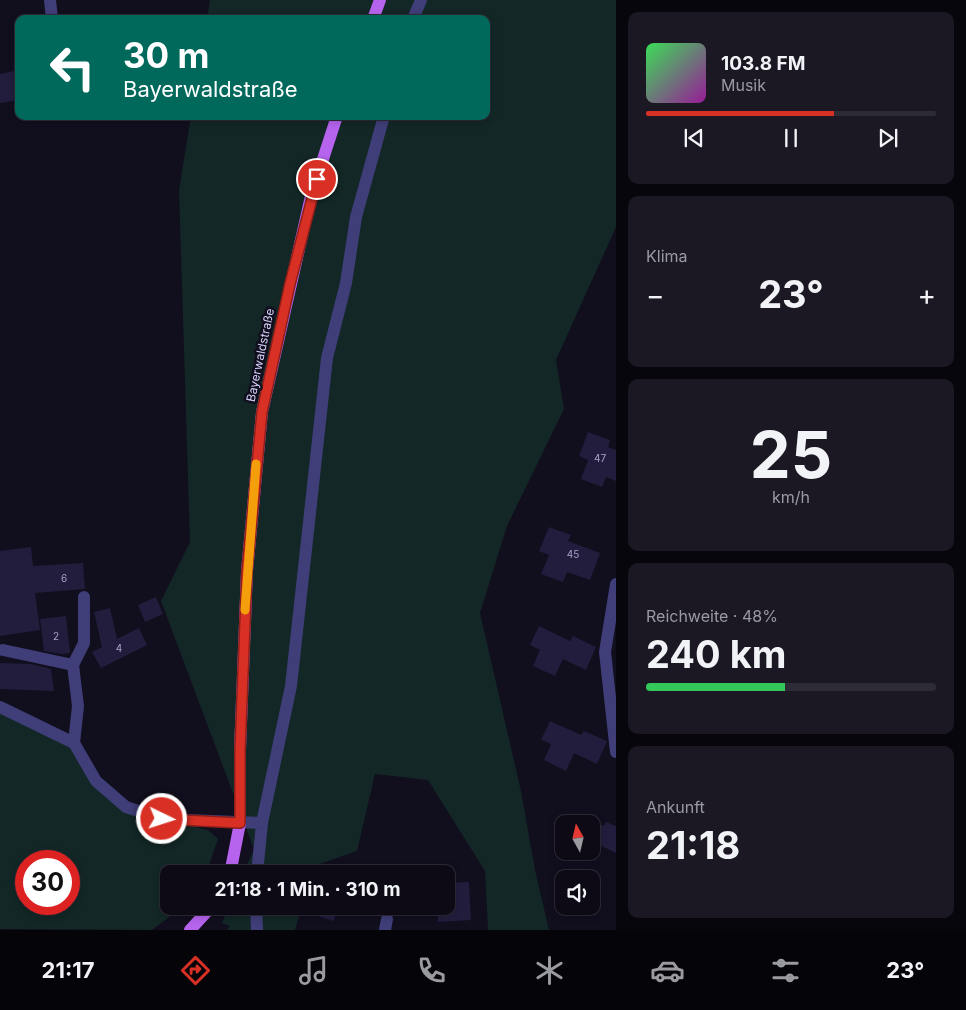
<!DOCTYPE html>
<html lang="de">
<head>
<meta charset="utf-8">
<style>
  :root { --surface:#0d0a16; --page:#1b1823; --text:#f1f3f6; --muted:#9a9aa1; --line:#2d2b35; --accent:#d93025 }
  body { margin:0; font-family:Inter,sans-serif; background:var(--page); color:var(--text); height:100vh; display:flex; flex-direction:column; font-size:19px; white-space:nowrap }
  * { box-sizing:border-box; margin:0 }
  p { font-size:16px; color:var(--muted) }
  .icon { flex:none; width:28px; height:28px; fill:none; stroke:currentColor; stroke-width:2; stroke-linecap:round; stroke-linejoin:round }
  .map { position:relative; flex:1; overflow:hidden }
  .drawer { display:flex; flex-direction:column; gap:12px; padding:12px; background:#07060c; width:350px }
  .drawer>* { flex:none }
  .top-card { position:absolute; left:15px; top:15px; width:475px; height:105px; border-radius:10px; box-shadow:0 2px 8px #0003,0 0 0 1px var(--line); background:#00695c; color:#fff; overflow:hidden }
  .needle { width:32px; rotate:352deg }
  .fabs { position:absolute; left:555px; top:815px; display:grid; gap:10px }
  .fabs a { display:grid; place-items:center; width:45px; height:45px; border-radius:10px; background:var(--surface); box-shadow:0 2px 8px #0003,0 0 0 1px var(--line); font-size:25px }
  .speed { position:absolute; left:15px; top:850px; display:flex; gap:10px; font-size:25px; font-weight:700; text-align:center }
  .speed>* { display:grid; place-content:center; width:65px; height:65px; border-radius:50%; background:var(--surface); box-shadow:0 2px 8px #0003,0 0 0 1px var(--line); line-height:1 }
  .speed .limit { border:8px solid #d22; background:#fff; color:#111 }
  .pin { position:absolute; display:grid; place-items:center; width:42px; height:42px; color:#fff; margin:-21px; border:2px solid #fff; border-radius:50%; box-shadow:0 1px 5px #0007 }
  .me { position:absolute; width:55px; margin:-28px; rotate:94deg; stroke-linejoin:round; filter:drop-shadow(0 0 4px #0008) }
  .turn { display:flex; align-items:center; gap:18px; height:105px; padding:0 25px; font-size:22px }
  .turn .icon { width:65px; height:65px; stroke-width:2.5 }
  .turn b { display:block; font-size:35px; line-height:42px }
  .big { font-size:38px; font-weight:700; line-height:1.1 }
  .drawer .tile { flex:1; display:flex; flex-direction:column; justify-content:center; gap:8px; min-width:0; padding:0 18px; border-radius:10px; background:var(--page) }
  .drawer .dial { align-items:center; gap:0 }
  .dial b { font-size:65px; line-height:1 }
  .song { display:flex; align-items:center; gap:15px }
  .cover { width:60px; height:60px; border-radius:8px; background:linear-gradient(135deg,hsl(130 70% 55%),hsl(300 70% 35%)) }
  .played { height:5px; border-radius:2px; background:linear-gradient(90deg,var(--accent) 65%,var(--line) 65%) }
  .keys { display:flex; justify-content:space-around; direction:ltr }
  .heat { display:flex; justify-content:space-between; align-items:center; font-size:28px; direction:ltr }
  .charge { height:8px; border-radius:4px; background:linear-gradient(90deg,#34c759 48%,var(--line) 0) }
  .trip { position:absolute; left:160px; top:865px; width:295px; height:50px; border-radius:10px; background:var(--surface); box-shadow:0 2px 8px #0003,0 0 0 1px var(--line); font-weight:700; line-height:50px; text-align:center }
  .tabs { display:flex; height:80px; justify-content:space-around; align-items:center; background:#050409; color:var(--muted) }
  .tabs .icon { width:35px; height:35px }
  .tabs .on { color:var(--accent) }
  .tabs b { font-size:22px; color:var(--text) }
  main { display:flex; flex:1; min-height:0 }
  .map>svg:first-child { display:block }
  .green { fill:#122726; fill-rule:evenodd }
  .building { fill:#221d3d }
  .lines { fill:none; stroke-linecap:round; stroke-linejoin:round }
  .minor { stroke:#3f3e78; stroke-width:12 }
  .major { stroke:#b663ee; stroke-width:12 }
  .route-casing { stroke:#8d1f18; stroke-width:12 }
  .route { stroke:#d93025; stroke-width:9 }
  .slow { stroke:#f59e0b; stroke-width:9 }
  .labels { text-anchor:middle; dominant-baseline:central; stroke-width:5; stroke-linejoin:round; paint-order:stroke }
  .number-label { font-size:10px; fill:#a8a3cb }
  .street-label { font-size:12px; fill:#d4d0fa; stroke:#110e1e }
</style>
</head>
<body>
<main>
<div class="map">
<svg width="616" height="930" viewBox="0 0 616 930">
  <rect width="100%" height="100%" fill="#110e1e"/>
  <!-- green -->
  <path class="green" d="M 210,0 L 616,0 L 616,227 L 556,360 L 564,409 L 507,526 L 480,613 L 521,791 L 535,870 L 549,930 L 488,930 L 485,871 L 428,780 L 375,774 L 357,851 L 314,866 L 311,874 L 243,874 L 254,849 L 161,601 L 190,542 L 179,190 L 191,116 L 486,116 L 486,19 L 207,19 Z
    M 0,707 L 74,743 L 96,781 L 126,807 L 163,819 L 208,830 L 218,839 L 206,874 L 169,874 L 169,906 L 184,906 L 152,930 L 0,929 ZM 26,861 L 69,861 L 69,904 L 26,904 Z
    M 229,906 L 302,906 L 295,930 L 227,930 L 230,926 L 222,923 Z"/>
  <!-- building -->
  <path class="building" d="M 19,70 L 19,100 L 0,103 L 0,74 Z
    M 588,432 L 610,440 L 608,447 L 616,450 L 616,481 L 606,477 L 602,487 L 581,479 L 588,460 L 579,456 Z
    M 549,527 L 571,535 L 568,541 L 600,553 L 590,580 L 567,572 L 563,582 L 541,574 L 549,555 L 539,551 Z
    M 31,547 L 33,566 L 83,563 L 85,589 L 35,593 L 40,630 L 0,636 L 0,551 Z
    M 156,597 L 163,614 L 145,622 L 138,605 Z
    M 110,608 L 117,639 L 139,628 L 147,645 L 101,668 L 92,652 L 102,647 L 94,612 Z
    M 66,616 L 70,653 L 62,654 L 44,651 L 40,619 Z
    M 539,626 L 570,641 L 573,636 L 596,647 L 586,670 L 563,659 L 555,676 L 533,666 L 540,650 L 530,645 Z
    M 0,663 L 31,664 L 51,669 L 54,691 L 0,689 Z
    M 550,721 L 581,735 L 584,731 L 607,741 L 597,764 L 574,753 L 566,771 L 544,760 L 551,744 L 541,740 Z
    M 591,820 L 604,826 L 606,822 L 616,826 L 616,853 L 591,841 Z
    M 469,882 L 471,920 L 438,922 L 437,906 L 446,906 L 446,883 Z
    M 323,906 L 338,906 L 334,921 L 320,917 Z"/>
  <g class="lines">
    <!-- minor -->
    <path class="minor" d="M 50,0 L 52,19
      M 413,19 L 421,0
      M 616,584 L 605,652 L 616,752
      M 3,650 L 73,665
      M 0,707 L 74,743 L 96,781 L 126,807 L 163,819 L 262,823 L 291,686 L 327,358 L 346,283 L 356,217 L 384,116
      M 74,743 L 78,706 L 73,665 L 84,643 L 84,597
      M 257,874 L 262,823
      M 256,906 L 257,930
      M 385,930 L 387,919"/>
    <!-- major -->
    <path class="major" d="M 373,19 L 380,0
      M 230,874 L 240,823 L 240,750 L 247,571 L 262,412 L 311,196 L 337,116
      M 190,930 L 212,906"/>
  </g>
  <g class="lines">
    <defs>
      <path id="route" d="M 162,819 L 240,823 L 240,750 L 247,571 L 262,412 L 290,284 L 317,179"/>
    </defs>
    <!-- route casing -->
    <use href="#route" class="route-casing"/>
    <!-- route -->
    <use href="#route" class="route"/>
    <!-- slow -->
    <path class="slow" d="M 245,610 L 256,464"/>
  </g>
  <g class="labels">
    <!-- number labels -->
    <g class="number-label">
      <text x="600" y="458">47</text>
      <text x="573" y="554">45</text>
      <text x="64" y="578">6</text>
      <text x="56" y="636">2</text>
      <text x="119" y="648">4</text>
    </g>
    <!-- street labels -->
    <g class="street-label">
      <text transform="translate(260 355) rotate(-78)">Bayerwaldstraße</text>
    </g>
  </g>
</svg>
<div class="fabs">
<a><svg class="needle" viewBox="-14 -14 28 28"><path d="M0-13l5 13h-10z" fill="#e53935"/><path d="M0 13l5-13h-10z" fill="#9a9aa1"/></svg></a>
<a><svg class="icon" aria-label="sound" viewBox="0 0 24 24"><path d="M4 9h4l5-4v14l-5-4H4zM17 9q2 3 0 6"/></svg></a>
</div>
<div class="speed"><div class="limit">30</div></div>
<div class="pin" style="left:317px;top:179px;background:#d93025"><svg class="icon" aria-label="arrive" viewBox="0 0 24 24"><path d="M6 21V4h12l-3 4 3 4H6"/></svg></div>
<svg class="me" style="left:162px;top:819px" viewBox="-20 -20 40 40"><circle r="17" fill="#d93025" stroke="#fff" stroke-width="3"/><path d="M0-11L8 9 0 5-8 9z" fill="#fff"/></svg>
<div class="trip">21:18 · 1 Min. · 310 m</div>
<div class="top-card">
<div class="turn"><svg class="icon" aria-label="left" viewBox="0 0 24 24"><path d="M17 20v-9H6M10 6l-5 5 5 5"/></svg><div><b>30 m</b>Bayerwaldstraße</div></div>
</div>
</div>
<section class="drawer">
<div class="tile">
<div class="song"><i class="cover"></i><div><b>103.8 FM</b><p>Musik</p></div></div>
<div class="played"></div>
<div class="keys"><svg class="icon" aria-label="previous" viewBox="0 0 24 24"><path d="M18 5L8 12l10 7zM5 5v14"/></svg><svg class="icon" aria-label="pause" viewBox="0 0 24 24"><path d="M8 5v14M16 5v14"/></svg><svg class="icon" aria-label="next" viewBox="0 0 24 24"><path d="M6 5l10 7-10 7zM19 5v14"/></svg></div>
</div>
<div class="tile"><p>Klima</p>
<div class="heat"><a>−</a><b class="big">23°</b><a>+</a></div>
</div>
<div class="tile dial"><b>25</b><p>km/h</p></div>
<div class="tile"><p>Reichweite · 48%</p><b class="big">240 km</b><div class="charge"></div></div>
<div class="tile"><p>Ankunft</p><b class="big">21:18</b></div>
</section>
</main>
<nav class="tabs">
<b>21:17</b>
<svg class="icon on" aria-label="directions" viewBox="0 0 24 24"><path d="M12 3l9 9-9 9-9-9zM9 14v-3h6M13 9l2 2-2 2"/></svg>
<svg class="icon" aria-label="music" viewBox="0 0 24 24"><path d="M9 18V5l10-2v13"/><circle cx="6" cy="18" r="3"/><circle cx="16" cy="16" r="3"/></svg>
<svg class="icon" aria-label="phone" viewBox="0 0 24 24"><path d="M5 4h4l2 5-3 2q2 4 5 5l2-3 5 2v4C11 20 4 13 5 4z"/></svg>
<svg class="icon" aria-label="climate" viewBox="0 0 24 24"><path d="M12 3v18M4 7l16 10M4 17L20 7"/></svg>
<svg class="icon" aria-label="car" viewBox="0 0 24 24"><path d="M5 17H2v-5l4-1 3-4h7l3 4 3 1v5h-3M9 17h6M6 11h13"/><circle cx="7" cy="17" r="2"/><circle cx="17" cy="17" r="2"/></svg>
<svg class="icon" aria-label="filters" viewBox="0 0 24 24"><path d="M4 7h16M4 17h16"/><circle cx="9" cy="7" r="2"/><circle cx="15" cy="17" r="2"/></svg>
<b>23°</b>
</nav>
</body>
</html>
